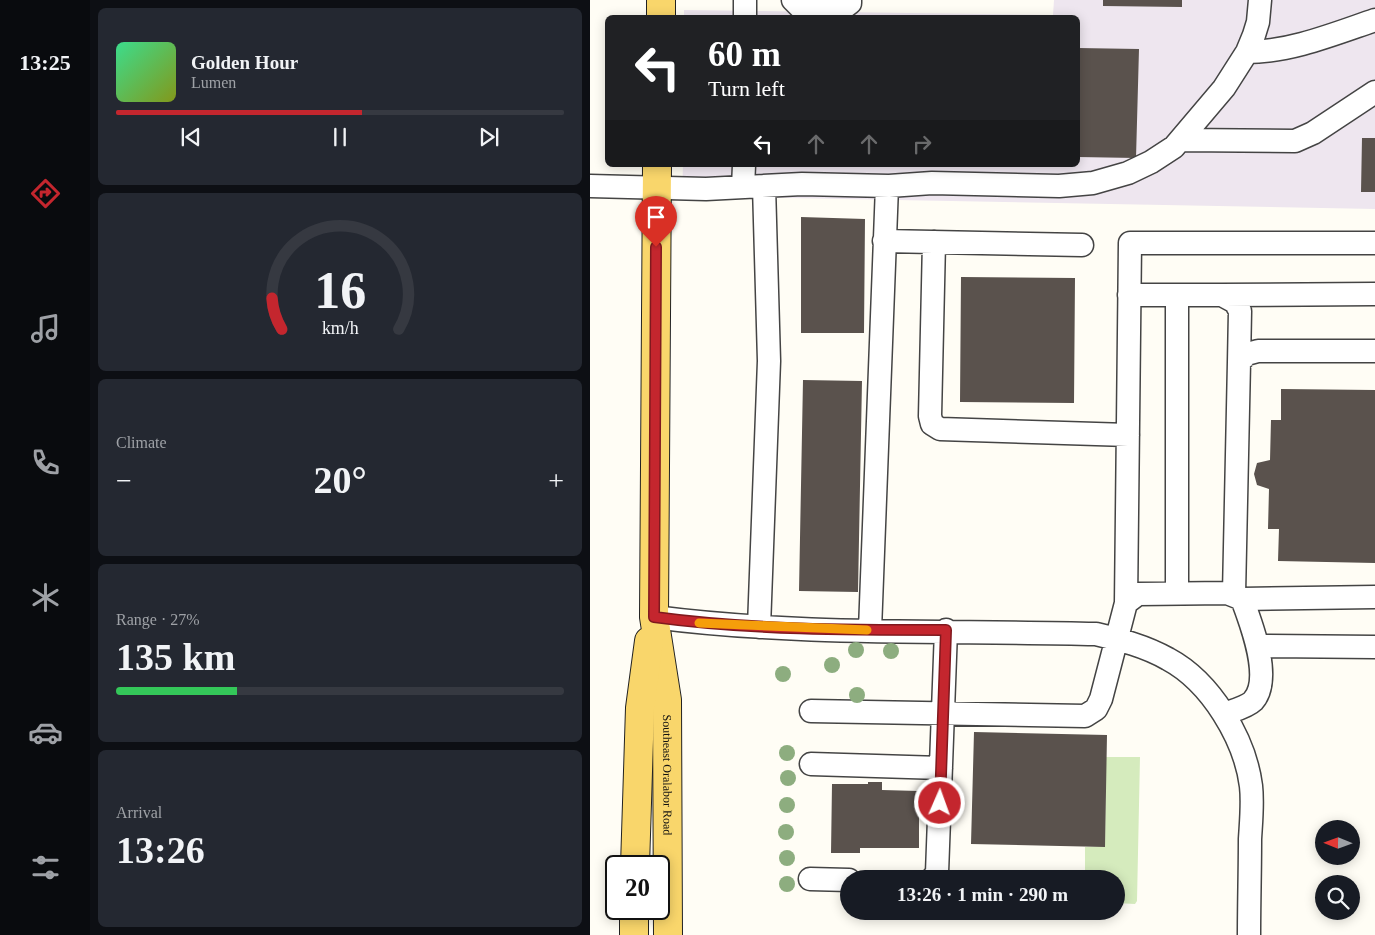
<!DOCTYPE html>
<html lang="en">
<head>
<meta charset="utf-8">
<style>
  :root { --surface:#171b24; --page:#242831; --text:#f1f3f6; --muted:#9ea1a6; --line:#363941; --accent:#c4262e }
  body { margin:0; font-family:Georgia,serif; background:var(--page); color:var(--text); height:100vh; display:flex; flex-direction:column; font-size:19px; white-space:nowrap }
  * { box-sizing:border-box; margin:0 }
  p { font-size:16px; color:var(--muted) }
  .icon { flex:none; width:28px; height:28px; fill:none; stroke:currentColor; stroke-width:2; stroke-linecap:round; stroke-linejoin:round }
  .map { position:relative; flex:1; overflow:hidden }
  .sheet { display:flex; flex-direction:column; gap:8px; padding:8px; background:#0d0f14; width:500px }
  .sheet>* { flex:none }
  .hud { position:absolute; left:15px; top:15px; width:475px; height:152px; border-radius:8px; box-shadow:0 2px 12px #0003; background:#202124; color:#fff; overflow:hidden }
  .needle { width:32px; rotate:271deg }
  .controls { position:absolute; left:725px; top:820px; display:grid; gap:10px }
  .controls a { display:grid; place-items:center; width:45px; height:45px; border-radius:50%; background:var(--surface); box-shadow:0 2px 12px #0003; font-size:25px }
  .speed { position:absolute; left:15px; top:855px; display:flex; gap:10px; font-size:25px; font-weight:700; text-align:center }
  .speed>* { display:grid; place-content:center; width:65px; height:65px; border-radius:50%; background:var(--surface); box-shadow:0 2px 12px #0003; line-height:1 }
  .speed .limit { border:2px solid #111; border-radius:8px; background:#fff; color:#111 }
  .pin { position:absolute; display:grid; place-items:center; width:42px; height:42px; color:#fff; margin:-51px -21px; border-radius:50% 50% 50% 0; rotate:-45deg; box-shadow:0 0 5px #0007 }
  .pin .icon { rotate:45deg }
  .me { position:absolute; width:55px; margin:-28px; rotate:2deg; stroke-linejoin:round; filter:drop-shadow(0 0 4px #0008) }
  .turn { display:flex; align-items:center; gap:18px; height:105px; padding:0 20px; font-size:22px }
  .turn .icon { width:65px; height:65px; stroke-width:2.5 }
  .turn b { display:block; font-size:35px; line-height:42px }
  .lanes { display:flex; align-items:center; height:48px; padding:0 20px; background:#0003; justify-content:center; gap:25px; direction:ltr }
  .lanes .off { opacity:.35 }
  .big { font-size:38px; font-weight:800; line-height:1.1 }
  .sheet .tile { flex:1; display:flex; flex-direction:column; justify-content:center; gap:8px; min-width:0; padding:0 18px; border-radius:8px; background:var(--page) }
  .sheet .dial { align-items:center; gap:0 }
  .dial svg { height:130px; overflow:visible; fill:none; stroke:var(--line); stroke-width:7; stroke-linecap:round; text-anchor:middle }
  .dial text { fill:var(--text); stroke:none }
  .song { display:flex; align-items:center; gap:15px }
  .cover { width:60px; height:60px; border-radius:8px; background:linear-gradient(135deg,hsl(150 70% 55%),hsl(70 70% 35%)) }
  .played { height:5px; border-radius:2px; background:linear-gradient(90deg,var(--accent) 55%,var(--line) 55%) }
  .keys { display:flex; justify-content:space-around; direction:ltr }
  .heat { display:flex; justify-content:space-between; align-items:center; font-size:28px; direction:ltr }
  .charge { height:8px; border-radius:4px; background:linear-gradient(90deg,#34c759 27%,var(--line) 0) }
  .trip { position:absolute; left:250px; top:870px; width:285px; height:50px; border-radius:25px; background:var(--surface); box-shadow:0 2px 12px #0003; font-weight:800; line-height:50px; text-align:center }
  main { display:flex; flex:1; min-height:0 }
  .menu { display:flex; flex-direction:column; width:90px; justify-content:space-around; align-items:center; background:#090b0e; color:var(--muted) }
  .menu .icon { width:35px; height:35px }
  .menu .selected { color:var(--accent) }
  .menu b { font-size:22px; color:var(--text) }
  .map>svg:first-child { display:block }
  .industrial { fill:#eee6ef }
  .green { fill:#d5ebbd }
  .building { fill:#5a524d }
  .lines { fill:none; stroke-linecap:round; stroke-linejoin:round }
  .minor-casing { stroke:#444; stroke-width:25 }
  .major-casing { stroke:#222; stroke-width:30 }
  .minor { stroke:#fff; stroke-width:22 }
  .major { stroke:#f9d66b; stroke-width:28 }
  .tree { fill:#8dad7f }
  .route-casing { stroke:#7f191e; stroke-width:12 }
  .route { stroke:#c4262e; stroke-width:9 }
  .slow { stroke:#f59e0b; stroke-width:9 }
  .labels { text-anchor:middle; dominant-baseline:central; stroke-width:5; stroke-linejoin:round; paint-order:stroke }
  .street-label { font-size:12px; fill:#111; stroke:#fff }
</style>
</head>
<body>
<main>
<nav class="menu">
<b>13:25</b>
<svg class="icon selected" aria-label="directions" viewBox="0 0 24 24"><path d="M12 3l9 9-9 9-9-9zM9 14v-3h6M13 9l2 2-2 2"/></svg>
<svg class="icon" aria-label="music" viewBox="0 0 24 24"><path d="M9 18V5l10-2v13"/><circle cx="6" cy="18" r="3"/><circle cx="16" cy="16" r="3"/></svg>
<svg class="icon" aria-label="phone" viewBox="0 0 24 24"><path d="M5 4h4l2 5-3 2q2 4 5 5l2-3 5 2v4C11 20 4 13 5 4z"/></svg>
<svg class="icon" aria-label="climate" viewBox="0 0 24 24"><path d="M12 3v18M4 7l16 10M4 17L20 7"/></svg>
<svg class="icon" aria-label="car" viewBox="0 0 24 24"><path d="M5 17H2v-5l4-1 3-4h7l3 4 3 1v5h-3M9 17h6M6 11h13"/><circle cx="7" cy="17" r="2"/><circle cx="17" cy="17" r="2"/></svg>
<svg class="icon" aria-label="filters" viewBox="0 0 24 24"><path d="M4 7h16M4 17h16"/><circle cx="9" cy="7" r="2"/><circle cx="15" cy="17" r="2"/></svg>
</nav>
<section class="sheet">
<div class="tile">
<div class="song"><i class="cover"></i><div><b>Golden Hour</b><p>Lumen</p></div></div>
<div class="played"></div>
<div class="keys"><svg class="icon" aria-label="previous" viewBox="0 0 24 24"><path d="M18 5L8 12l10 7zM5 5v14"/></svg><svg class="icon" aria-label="pause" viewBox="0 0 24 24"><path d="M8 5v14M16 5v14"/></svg><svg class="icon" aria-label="next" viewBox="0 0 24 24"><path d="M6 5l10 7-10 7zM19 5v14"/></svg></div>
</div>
<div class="tile dial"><svg viewBox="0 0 100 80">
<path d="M14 69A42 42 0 1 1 86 69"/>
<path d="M14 69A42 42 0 0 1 8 50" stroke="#c4262e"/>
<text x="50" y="56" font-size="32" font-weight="700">16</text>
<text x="50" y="72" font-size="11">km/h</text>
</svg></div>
<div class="tile"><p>Climate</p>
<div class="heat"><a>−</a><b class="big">20°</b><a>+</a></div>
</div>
<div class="tile"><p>Range · 27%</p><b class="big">135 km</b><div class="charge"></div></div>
<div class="tile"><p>Arrival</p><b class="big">13:26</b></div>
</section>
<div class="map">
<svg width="785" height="935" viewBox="0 0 785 935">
  <rect width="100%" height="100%" fill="#fffdf5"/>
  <!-- industrial -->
  <path class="industrial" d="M 464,0 L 785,0 L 785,209 L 92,196 L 93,165 L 488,165 L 488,18 L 94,18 L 94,10 L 463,15 Z"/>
  <!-- green -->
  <path class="green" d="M 516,757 L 550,757 L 547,901 L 545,904 L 526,903 L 526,879 L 495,879 L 495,847 L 515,846 Z"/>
  <!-- building -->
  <path class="building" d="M 513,0 L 592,0 L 592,7 L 513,6 Z
    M 488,48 L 549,49 L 546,158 L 488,157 Z
    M 772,138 L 785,138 L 785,192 L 771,192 Z
    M 211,217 L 275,219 L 274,333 L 211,333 Z
    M 371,277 L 485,278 L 484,403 L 370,402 Z
    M 213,380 L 272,381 L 268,592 L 209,591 Z
    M 691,389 L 785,390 L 785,563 L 688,561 L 689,529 L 678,529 L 679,489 L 667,485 L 664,474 L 667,463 L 680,460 L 681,420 L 691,420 Z
    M 384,732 L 517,735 L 515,847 L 381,844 Z
    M 278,782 L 292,782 L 292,790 L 329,791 L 329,848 L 270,848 L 270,853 L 241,853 L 242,784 L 278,784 Z"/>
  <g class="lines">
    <defs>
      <path id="minor" d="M 155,0 L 155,18
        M 203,0 L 211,8 L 252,9 L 260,3 L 260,0
        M 657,52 C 700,52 744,34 785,20
        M 591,140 L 705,141 L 723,133 L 785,92
        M 0,186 L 116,189 L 212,184 L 299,186 L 342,183 L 469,186 L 503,183 L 538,173 L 561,162 L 584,147 L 634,88 L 657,52 L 664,35 L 668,22 L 670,0
        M 153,187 L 154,165
        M 294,241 L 492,245
        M 344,242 L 340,416 L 342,424 L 350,429 L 538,435
        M 539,295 L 632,295 L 645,302 L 650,311 L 649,362
        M 632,295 L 785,294
        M 587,593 L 587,295
        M 644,594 L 649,362 L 657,354 L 668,351 L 785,351
        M 652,599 L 785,597
        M 536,603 L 540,243 L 785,243
        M 64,617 C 210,636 359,630 506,634 C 531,640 555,646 578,659 C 621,682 655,739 661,786 C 663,803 661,822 660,839 C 660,871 659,903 659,935
        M 169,627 L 179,361 L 174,186
        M 280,630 L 297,186
        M 668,646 L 785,647
        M 221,711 L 495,716 L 506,709 L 511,699 L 536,603 L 548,594 L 637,593 L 652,599 C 661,623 683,679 663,701 C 657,707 642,711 634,714
        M 221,764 L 351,768
        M 220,879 L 259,880
        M 342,879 L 347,873 L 356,630"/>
      <g id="major">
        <path d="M 71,18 L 71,0"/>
        <path id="s1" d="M 67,165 L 64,617 L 77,700 L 78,935"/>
        <path d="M 45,866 L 50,708 L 59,641"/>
        <path d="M 44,935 L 44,909"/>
      </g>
    </defs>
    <!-- minor casing -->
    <use href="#minor" class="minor-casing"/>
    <!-- major casing -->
    <use href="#major" class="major-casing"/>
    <!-- minor -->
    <use href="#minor" class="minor"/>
    <!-- major -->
    <use href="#major" class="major"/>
  </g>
  <!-- trees -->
  <g class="tree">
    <circle cx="266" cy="650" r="8"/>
    <circle cx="301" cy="651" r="8"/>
    <circle cx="242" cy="665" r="8"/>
    <circle cx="193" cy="674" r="8"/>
    <circle cx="267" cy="695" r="8"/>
    <circle cx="197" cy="753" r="8"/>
    <circle cx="198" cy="778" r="8"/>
    <circle cx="197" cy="805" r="8"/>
    <circle cx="196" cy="832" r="8"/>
    <circle cx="197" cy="858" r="8"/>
    <circle cx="197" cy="884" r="8"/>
  </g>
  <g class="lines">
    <defs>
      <path id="route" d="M 66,247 L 64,617 C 161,630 259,630 356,630 L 350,803"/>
    </defs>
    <!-- route casing -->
    <use href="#route" class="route-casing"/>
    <!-- route -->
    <use href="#route" class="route"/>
    <!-- slow -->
    <path class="slow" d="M 109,623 L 277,630"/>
  </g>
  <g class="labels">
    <!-- street labels -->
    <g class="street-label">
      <text stroke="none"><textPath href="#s1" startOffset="611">Southeast Oralabor Road</textPath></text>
    </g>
  </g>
</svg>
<div class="controls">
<a><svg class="needle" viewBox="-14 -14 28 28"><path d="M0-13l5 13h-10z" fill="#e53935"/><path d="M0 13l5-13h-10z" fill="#9ea1a6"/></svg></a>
<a><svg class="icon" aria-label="search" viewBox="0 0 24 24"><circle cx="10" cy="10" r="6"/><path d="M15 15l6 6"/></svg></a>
</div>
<div class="speed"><div class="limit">20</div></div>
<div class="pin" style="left:66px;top:247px;background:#d93025"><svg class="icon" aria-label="arrive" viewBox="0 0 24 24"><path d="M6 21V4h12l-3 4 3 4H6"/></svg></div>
<svg class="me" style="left:350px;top:803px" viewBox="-20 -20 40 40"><circle r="17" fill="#c4262e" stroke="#fff" stroke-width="3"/><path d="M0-11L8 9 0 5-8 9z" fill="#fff"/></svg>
<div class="trip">13:26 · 1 min · 290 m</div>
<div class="hud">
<div class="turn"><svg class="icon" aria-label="left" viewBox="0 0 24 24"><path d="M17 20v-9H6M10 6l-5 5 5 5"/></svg><div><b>60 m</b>Turn left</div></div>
<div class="lanes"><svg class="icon" aria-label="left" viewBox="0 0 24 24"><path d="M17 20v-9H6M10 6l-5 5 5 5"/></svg><svg class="icon off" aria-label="ahead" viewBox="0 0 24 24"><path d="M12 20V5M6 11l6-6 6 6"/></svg><svg class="icon off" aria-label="ahead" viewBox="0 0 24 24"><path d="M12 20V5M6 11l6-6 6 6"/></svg><svg class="icon off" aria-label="right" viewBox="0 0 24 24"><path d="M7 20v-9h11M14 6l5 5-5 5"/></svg></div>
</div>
</div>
</main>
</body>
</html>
